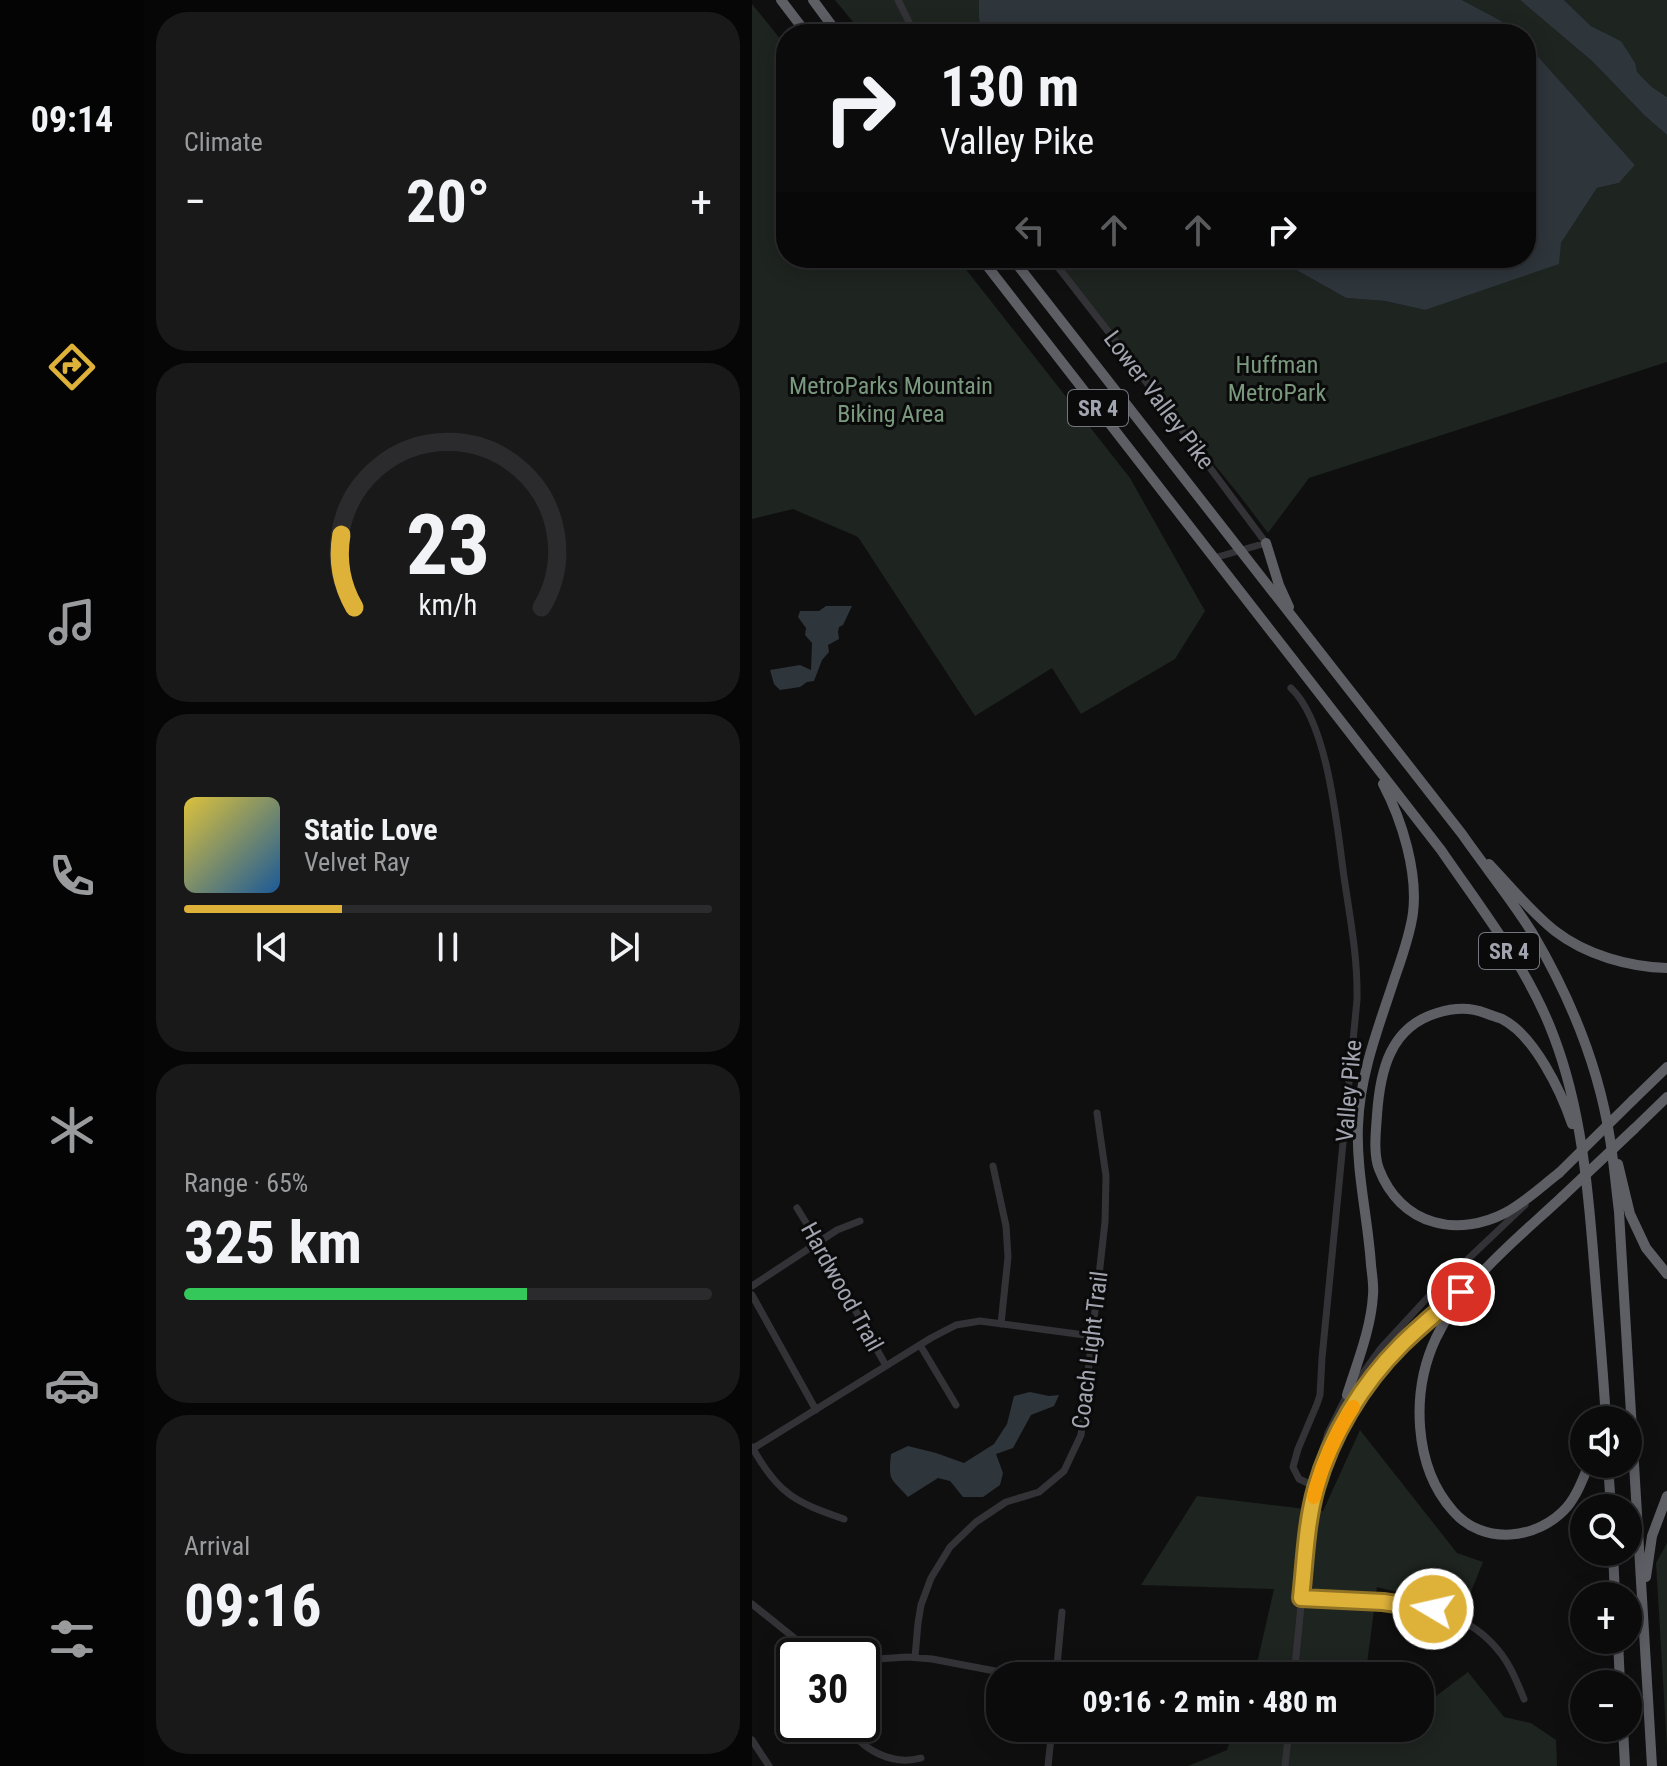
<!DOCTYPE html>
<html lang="en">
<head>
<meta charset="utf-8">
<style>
  :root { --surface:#0b0b0c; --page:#19191a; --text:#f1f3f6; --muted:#9a9b9d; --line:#2b2b2d; --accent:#deb139 }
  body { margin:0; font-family:"Roboto Condensed",sans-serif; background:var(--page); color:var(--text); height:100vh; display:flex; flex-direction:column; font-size:30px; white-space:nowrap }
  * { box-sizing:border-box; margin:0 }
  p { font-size:26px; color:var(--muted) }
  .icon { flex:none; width:44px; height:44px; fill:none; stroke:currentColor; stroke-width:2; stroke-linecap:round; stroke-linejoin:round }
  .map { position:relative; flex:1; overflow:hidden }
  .side { display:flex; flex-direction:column; gap:12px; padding:12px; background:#060607; width:608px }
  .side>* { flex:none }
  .banner { position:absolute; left:24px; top:24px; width:760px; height:244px; border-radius:32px; box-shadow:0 4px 20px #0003,0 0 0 2px var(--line); background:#0b0b0c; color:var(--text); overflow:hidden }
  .buttons { position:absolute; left:818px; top:1406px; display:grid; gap:16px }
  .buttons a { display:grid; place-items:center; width:72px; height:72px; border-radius:50%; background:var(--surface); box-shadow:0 4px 20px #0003,0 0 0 2px var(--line); font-size:40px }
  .speed { position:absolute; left:24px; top:1638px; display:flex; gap:16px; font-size:40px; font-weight:700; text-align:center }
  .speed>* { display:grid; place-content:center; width:104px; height:104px; border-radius:50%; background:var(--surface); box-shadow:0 4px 20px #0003,0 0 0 2px var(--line); line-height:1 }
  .speed .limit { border:4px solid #111; border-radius:12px; background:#fff; color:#111 }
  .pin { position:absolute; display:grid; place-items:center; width:68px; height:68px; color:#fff; margin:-34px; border:4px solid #fff; border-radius:50%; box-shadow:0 2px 8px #0007 }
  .me { position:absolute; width:88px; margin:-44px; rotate:279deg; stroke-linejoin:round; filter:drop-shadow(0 0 6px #0008) }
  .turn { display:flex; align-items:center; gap:28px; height:168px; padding:0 32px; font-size:36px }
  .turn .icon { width:104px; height:104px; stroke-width:2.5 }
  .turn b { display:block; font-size:56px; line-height:68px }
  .lanes { display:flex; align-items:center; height:76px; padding:0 32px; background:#0003; justify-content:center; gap:40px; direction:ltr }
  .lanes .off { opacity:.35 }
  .big { font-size:60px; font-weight:700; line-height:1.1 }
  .side .card { flex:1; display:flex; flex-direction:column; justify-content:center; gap:12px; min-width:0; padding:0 28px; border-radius:32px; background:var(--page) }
  .side .dial { align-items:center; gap:0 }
  .dial svg { height:208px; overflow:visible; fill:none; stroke:var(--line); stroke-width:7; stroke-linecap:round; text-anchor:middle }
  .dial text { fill:var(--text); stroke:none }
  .song { display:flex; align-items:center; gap:24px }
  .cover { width:96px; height:96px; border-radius:12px; background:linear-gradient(135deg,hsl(50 70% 55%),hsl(210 70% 35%)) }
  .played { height:8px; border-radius:4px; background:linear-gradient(90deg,var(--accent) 30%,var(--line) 30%) }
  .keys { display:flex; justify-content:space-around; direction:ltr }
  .heat { display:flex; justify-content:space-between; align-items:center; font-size:44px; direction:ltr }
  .charge { height:12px; border-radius:6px; background:linear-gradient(90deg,#34c759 65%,var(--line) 0) }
  .trip { position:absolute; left:234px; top:1662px; width:448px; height:80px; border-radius:32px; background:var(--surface); box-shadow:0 4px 20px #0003,0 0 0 2px var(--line); font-weight:700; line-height:80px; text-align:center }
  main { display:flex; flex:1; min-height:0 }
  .tabs { display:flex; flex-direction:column; width:144px; justify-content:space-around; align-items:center; background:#040405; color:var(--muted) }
  .tabs .icon { width:56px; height:56px }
  .tabs .active { color:var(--accent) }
  .tabs b { font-size:36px; color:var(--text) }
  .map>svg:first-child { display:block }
  .green { fill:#1e241f }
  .water { fill:#2e353b }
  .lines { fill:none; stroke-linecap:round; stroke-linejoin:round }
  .minor { stroke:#333337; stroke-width:7 }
  .highway { stroke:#5d5f65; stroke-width:10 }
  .highway-bridge { stroke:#5d5f65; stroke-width:10 }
  .route-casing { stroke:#907325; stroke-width:20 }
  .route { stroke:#deb139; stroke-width:14 }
  .slow { stroke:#f59e0b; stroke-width:14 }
  .labels { text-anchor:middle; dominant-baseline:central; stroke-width:6; stroke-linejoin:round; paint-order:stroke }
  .shield { fill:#0a0a0b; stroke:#74767e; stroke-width:2 }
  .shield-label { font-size:22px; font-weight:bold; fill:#a2a5b0 }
  .park-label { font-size:24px; fill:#7a997e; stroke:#0a0a0b }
  .street-label { font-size:24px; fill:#a2a5b0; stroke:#0a0a0b }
</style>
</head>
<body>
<main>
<nav class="tabs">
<b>09:14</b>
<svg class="icon active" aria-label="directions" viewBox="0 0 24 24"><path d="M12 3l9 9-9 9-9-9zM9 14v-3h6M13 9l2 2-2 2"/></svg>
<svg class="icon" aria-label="music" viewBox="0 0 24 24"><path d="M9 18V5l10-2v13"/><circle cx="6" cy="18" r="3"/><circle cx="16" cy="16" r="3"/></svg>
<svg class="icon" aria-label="phone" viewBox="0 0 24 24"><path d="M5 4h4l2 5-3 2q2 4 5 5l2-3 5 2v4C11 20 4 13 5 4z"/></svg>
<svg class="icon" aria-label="climate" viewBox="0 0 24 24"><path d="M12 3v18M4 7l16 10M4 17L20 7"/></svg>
<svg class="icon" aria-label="car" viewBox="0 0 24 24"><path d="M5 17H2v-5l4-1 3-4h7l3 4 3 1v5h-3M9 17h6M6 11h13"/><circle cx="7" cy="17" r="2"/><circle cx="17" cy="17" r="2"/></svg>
<svg class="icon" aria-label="filters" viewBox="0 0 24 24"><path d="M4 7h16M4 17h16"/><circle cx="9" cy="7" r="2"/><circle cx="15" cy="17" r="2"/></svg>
</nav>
<section class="side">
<div class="card"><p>Climate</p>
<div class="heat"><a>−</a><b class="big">20°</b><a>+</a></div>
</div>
<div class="card dial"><svg viewBox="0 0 100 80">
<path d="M14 69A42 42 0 1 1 86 69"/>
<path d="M14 69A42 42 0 0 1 9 41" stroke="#deb139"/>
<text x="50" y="56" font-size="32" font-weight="700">23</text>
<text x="50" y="72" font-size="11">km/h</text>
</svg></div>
<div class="card">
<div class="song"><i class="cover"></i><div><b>Static Love</b><p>Velvet Ray</p></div></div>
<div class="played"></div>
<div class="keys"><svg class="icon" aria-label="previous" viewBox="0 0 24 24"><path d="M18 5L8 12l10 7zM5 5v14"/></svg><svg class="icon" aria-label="pause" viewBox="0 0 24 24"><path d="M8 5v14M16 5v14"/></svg><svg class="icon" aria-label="next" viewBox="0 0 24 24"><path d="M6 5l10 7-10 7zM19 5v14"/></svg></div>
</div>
<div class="card"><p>Range · 65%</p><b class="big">325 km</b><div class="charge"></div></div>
<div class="card"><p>Arrival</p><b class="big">09:16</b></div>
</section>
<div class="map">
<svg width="915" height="1766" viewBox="0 0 915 1766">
  <rect width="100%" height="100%" fill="#0f0f10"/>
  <!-- green -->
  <path class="green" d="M 83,0 L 227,0 L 227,20 L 233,34 L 111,34 Z
    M 710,0 L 768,0 L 840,61 L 893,116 L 915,135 L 915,362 L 557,478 L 516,533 L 488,496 L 294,258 L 523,258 L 594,298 L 633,301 L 673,310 L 809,243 L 845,188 L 867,183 L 883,165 L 774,43 L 774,34 L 766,34 L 759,26 Z
    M 812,0 L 915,0 L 915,97 L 900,87 L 887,74 L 869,41 L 839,26 Z
    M 0,4 L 34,46 L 34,258 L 205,258 L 378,478 L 453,611 L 423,659 L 329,714 L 300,668 L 223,716 L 106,537 L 41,509 L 0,519 Z
    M 608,1430 L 705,1553 L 731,1562 L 712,1609 L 625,1587 L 615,1664 L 621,1676 L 500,1676 L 506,1659 L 522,1589 L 389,1585 L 445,1496 L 571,1511 Z
    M 915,1543 L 915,1748 L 904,1563 Z
    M 716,1672 L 752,1717 L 779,1723 L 804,1740 L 805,1766 L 436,1766 L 475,1750 L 482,1728 L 668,1728 L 668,1708 Z"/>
  <!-- water -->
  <path class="water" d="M 227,0 L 710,0 L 759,26 L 766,34 L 233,34 L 227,20 Z
    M 768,0 L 812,0 L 839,26 L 869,41 L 883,63 L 885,71 L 887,74 L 900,87 L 915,97 L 915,135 L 893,116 L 840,61 Z
    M 774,43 L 883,165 L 867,183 L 845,188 L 809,243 L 807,264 L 673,310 L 633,301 L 594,298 L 523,258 L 774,258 Z
    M 74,606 L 100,606 L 91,625 L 87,627 L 86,632 L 87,639 L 76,645 L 77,652 L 70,660 L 62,681 L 55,682 L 48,687 L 28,690 L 22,684 L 18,670 L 48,665 L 59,670 L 60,643 L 53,635 L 54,628 L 46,617 L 48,611 L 67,611 Z
    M 278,1392 L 297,1396 L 307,1395 L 302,1406 L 279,1415 L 261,1448 L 244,1454 L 251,1473 L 248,1485 L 231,1497 L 211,1497 L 198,1481 L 186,1478 L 156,1497 C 139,1478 136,1482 139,1454 L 156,1446 L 184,1453 L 212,1463 L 242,1444 L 255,1424 L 262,1396 Z"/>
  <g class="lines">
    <!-- minor -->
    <path class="minor" d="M 146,0 L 163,34
      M 299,258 L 362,339 L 514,543 L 462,558
      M 539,688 C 576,723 585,826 592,877 C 598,918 606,958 605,1000 L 570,1358 L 568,1395 L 565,1404 L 546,1449 L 541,1467 L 547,1479 L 564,1487
      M 241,1166 L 254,1226 L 256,1257 L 249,1324
      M 45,1208 L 66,1242 L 134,1366
      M 0,1286 L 85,1230 L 108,1221
      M 0,1295 L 64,1410
      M 168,1345 L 204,1405
      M 0,1447 C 26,1494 43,1502 92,1519
      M 0,1449 L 179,1338 L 204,1325 L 228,1321 L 340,1336
      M 569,1473 L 592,1420 L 613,1387 L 647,1346 L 711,1290
      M 549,1598 C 615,1601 700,1593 746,1650 C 758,1664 765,1682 772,1699
      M 0,1604 L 46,1641 L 78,1656
      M 163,1657 L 166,1623 L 169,1605 L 179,1578 L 198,1547 L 224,1522 L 254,1502 L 287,1492 L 312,1471 L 329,1435 L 353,1222 L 354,1176 L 345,1113
      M 110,1660 L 155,1657 L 180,1659 L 269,1676
      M 304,1676 L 310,1612
      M 542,1676 L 556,1535 L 569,1458 L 576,1433 L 595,1395 L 629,1348 L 677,1296 L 773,1205
      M 96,1724 C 108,1750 141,1766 169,1758
      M 0,1740 L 17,1766
      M 296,1766 L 300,1728
      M 533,1766 L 537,1728"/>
    <!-- highway -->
    <path class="highway" d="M 29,0 L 55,34
      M 61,0 L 86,34
      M 229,258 L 689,850 C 730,910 777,969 802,1037 C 829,1108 836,1187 842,1263 C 846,1315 851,1368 854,1420
      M 260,258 L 710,834 C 733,867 760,900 781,934 C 818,997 847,1068 858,1139 C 862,1164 864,1188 867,1212 L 900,1766
      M 514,543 L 527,585 L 537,607
      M 737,864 C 758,886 779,912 803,931 C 834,955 877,967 915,968
      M 881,1100 L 915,1067
      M 882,1129 L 915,1097
      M 866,1164 L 878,1214 L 894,1248 L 915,1274
      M 807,1173 C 790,1186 772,1203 753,1213 C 732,1224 705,1229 682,1222 C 656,1215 637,1195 627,1169 C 621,1153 624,1131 625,1115 C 628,1071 638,1027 685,1013 C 701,1008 718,1007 733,1013 C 738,1015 745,1017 750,1019 C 782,1035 809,1091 820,1124
      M 810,1197 C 765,1239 711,1281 684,1338 C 659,1391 661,1466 701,1511 C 731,1546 786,1540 815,1507 C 825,1495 831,1479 837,1464
      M 595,1395 C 605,1363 619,1329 621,1295 C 622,1285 620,1275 619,1265 C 616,1218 604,1172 606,1125 C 608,1073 627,1026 643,977 C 650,957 658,935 661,913 C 666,872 650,820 631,784
      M 856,1464 L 859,1508
      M 861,1552 L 863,1596
      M 894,1577 L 900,1536 L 915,1496
      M 866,1640 L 868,1684
      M 871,1728 L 873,1766"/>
    <!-- highway-bridge -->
    <path class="highway-bridge" d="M 807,1173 L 881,1100
      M 810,1197 L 882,1129"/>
  </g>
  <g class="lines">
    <defs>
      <path id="route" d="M 681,1609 L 631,1602 L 549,1598 C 553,1562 554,1523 564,1488 C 579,1435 610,1384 649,1345 C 668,1326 689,1309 709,1292"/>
    </defs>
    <!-- route casing -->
    <use href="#route" class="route-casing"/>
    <!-- route -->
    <use href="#route" class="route"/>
    <!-- slow -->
    <path class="slow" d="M 562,1497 C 568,1468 585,1432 601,1407"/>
  </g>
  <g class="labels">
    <!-- shield labels -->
    <g class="shield">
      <rect x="316" y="390" width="60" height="36" rx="6"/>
      <rect x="727" y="933" width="60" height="36" rx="6"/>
    </g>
    <g class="shield-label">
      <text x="346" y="408">SR 4</text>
      <text x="757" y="951">SR 4</text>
    </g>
    <!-- park labels -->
    <g class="park-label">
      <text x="525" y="365">Huffman<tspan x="525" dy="28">MetroPark</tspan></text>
      <text x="139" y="386">MetroParks Mountain<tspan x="139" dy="28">Biking Area</tspan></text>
    </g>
    <!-- street labels -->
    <g class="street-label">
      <text transform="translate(407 400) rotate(53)">Lower Valley Pike</text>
      <text transform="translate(597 1091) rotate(-85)">Valley Pike</text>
      <text transform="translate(90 1287) rotate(61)">Hardwood Trail</text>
      <text transform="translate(338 1350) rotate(-83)">Coach Light Trail</text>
    </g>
  </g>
</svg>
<div class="buttons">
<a><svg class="icon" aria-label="sound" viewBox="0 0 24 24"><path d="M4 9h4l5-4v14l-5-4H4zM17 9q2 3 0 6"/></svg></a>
<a><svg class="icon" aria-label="search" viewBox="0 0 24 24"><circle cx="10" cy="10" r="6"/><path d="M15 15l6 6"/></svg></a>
<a>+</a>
<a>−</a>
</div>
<div class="speed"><div class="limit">30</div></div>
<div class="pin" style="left:709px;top:1292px;background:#d93025"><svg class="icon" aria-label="arrive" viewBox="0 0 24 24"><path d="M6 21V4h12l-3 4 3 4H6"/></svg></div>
<svg class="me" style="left:681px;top:1609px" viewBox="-20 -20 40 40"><circle r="17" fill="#deb139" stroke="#fff" stroke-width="3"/><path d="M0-11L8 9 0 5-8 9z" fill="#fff"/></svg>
<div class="trip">09:16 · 2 min · 480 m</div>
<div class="banner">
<div class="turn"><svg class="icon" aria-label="right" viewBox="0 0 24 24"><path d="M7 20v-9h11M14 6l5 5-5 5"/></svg><div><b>130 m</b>Valley Pike</div></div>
<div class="lanes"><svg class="icon off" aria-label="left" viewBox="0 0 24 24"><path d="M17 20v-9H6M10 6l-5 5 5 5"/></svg><svg class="icon off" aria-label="ahead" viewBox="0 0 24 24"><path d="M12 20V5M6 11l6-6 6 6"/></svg><svg class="icon off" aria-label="ahead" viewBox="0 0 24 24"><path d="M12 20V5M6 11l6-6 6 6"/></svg><svg class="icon" aria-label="right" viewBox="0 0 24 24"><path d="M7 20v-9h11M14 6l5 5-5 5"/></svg></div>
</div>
</div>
</main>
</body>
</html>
